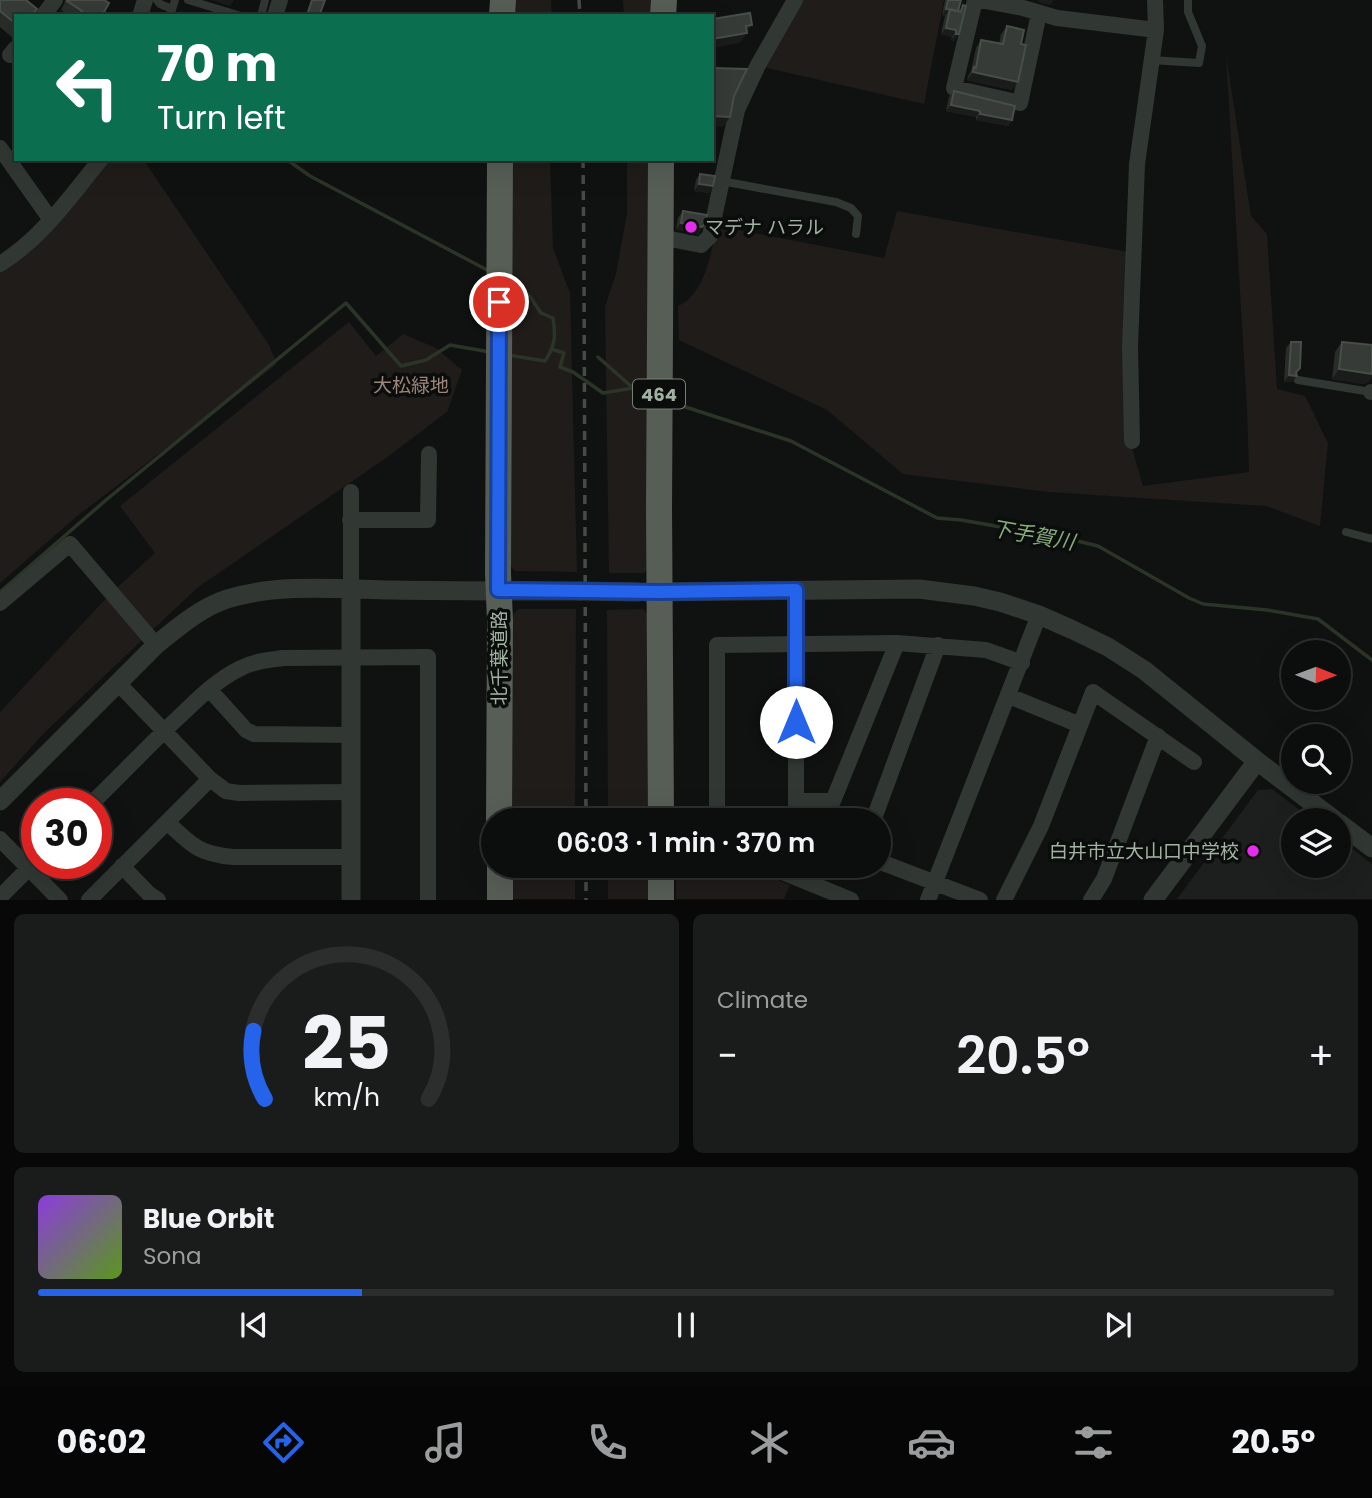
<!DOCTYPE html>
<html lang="en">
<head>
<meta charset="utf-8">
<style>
  :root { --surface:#0c0e0d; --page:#1a1c1b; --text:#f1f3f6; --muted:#9a9c9d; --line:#2c2e2e; --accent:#2563eb }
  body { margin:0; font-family:Poppins,"Noto Sans JP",sans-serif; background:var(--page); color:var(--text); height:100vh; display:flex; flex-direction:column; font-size:26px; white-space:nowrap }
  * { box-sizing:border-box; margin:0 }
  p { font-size:23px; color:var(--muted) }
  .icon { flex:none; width:38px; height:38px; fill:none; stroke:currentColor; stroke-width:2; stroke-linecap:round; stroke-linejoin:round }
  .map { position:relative; height:900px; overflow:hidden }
  .details { display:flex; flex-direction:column; gap:14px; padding:14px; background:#070807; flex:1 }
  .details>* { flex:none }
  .guide { position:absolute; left:14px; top:14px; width:700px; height:147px; border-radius:0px; box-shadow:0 7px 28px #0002,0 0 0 2px var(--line); background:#0b6e4f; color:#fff; overflow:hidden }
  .needle { width:46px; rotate:91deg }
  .buttons { position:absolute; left:1281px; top:640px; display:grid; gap:14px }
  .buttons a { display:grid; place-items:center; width:70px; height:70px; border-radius:50%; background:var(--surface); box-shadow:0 7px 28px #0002,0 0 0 2px var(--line); font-size:35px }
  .speed { position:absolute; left:21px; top:788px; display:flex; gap:14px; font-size:35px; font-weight:700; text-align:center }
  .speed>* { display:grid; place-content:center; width:91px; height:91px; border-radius:50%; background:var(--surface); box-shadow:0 7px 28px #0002,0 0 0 2px var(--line); line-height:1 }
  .speed .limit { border:10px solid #d22; background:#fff; color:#111 }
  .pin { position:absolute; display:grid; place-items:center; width:60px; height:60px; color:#fff; margin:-30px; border:4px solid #fff; border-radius:50%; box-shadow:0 2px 7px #0007 }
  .me { position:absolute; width:77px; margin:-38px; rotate:0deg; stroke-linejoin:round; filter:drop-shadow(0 0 5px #0008) }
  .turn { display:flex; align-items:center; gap:24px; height:147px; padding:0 28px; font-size:32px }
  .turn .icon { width:91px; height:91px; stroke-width:2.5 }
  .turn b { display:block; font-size:49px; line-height:60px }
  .big { font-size:52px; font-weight:600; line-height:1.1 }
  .details .card { flex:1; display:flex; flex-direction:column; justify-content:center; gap:10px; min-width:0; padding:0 24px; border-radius:10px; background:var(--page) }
  .details .dial { align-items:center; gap:0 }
  .dial svg { height:182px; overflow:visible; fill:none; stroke:var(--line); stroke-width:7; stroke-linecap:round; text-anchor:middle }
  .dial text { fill:var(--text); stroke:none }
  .song { display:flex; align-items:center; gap:21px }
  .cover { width:84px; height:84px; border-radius:10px; background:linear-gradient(135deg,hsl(270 70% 55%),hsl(90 70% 35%)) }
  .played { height:7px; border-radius:4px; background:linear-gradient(90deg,var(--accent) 25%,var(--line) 25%) }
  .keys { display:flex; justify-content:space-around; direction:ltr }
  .heat { display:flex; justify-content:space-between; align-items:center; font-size:38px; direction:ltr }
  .details .tiles { flex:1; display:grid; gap:14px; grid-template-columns:1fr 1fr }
  .card:last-child { grid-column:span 2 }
  .trip { position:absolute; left:481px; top:808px; width:410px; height:70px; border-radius:35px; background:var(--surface); box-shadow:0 7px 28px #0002,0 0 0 2px var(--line); font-weight:600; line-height:70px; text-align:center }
  .dock { display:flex; height:112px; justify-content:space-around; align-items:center; background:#050605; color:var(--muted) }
  .dock .icon { width:49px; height:49px }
  .dock .selected { color:var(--accent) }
  .dock b { font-size:32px; color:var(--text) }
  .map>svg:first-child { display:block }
  .built { fill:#1c1f1d }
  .green { fill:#1f1c1a }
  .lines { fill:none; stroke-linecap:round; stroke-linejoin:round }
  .stream { stroke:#2b3527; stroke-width:3.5 }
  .service { stroke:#313732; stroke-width:8 }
  .minor { stroke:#313732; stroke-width:16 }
  .tertiary { stroke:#313732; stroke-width:19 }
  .trunk { stroke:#565e56; stroke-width:26 }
  .rail { stroke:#454c45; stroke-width:3.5; stroke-dasharray:9 7; stroke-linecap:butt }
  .tertiary-bridge { stroke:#313732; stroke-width:19 }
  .wall { fill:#292d2a }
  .shaded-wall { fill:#1a1c1b }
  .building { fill:#363b37; stroke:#474e48; stroke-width:2 }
  .route-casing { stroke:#184099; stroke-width:18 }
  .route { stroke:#2563eb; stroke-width:12 }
  .poi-dot { fill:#e42eec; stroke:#0b0d0c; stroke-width:2.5 }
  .labels { text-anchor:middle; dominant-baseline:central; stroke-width:7; stroke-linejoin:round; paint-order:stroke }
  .shield { fill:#0b0d0c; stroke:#758075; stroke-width:2 }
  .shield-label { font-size:18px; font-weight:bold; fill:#a2b2a2 }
  .poi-label { font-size:19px; fill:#a2b2a2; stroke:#0b0d0c; text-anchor:start }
  .park-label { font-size:19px; fill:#9d8679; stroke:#0b0d0c }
  .street-label { font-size:19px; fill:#a2b2a2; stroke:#0b0d0c }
  .water-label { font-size:21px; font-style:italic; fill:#85ad79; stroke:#0b0d0c }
</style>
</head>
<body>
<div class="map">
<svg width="1372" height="900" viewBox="0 0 1372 900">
  <rect width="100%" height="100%" fill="#101211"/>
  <!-- built -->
  <path class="built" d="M 1272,789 L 1314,821 L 1293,821 L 1293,866 L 1339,866 L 1339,839 L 1372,864 L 1372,899 L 1177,899 L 1258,790 Z"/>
  <!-- green -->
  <path class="green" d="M 516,0 L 551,0 L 552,16 L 515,16 Z
    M 623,0 L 656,0 L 656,16 L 624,16 Z
    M 798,0 L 944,0 L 924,104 L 763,67 Z
    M 1226,55 L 1251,216 L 1267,234 L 1277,389 L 1305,396 L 1328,443 L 1320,526 L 1266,506 L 1048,492 L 903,474 L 827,410 L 679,340 L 678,306 C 706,293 710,253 718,226 L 884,258 L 897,211 L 1129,252 L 1130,441 L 1143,486 L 1249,472 L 1247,409 Z
    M 105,159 L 143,159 L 269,345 L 277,364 L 77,516 L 0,583 L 0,264 Z
    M 513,159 L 550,159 L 553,248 L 570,293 L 577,572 L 515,571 L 508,563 Z
    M 627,159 L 655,159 L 651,565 L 644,573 L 609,573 L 605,307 L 616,274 L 627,213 Z
    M 349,322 L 376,356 L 403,334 L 436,348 L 462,370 L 447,412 L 386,458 L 197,588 L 44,733 L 0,782 L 0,712 L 110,594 L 155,553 L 120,506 Z
    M 518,609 L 576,609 L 575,821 L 511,821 L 510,618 Z
    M 643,609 L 649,616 L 650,821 L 608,821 L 607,610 Z
    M 511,866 L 575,866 L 575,899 L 511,899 Z
    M 608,866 L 650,866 L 650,899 L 608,899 Z
    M 676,866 L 745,866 L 790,885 L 784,899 L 676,899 Z"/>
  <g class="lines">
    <!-- stream -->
    <path class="stream" d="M 286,159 L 310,176 L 489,271
      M 554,350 L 564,353 L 560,367 L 573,372 L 603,393 L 633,388
      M 508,355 L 545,361 C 555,346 556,336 553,318 L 541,313 L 529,295 L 511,283
      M 598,357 L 633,388 L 650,394
      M 670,402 L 791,441 L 937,518 L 961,520 L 1065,538 L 1098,546 L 1189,598 L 1203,604 L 1267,610 L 1318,619 L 1372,660
      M 0,592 L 106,500 L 346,303 L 401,366 L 426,360 L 450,345 L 490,352"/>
    <!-- service -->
    <path class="service" d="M 157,0 L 160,4 L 172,9
      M 188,0 L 241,16
      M 170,16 L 175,0
      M 261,16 L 265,0
      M 1151,60 L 1199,63 L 1202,46 L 1188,12 L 1188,0
      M 721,181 L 836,202 L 851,208 L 858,216 L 856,234
      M 1298,380 L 1371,392
      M 1346,532 L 1372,539"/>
    <!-- minor -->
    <path class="minor" d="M 975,0 L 954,88 L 1020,103 L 1039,13
      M 980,0 L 1023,8 L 1057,18 L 1156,30
      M 43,16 L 55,0
      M 140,16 L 145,0
      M 275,16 L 280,0
      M 10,55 L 16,48
      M 0,148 L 51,220
      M 660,237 L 701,245 L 710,236 L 737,110 L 758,65 L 795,0
      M 0,264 C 42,238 70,197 101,159
      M 1371,392 L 1372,392
      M 1132,441 L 1130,347 L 1137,164 L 1156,30 L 1155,0
      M 350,520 L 428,520 L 429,454
      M 351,589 L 351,492
      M 796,590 L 796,821
      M 0,603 L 70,544 L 156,645
      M 118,683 L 210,779 L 226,791 L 239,793 L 351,792
      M 209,689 L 246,730 L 254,734 L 351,735
      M 1009,696 L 1080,725
      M 796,801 L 833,801 L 897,643
      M 92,803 C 122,774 151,743 181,715 C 200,697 218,679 241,668 C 254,661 269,660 283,658 L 428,657 L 428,900
      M 717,821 L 717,645 L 897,643 L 986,650 L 1022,663
      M 873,821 L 938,645
      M 167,822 C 191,845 199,854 233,857 L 351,857
      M 0,839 L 60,900
      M 878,861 L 980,900
      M 122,866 L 149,894 L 158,900
      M 768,866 L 851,900
      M 0,897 L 37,860
      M 89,900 L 210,779
      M 928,900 L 1039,615
      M 1004,900 L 1041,826 L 1093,692 L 1194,762
      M 1091,900 L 1104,879 L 1158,736"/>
    <!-- tertiary -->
    <path class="tertiary" d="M 351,589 L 351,900
      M 647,592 L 919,589 L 974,596 L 1000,602 L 1039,615 L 1073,630 L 1108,647 L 1144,670 L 1257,761 L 1336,821
      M 0,801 L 156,645 C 178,627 200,608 227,599 C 278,583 339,589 392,590 C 454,591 517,591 579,591
      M 1339,823 L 1372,848
      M 1153,900 L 1257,761"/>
    <!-- trunk -->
    <path class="trunk" d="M 502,16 L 503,0
      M 663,16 L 664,0
      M 499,821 L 500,621 L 498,573 L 500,159
      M 661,821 L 659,508 L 661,159
      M 500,866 L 500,900
      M 661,866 L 661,900"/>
    <!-- rail -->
    <path class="rail" d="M 579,0 L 580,16
      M 583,159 L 584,267 L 586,821
      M 586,866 L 586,900"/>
    <!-- tertiary-bridge -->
    <path class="tertiary-bridge" d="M 579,591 L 638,592"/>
  </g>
  <!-- wall -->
  <path class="wall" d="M 0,0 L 37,9 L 33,16 L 16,16 L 16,35 L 13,38 L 0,27 Z
    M 65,0 L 104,0 L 104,12 L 111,16 L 70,16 L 61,10 L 65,2 Z
    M 311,0 L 325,0 L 319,16 L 305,16 Z
    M 945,0 L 961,0 L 958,12 L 963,5 L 954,41 L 951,40 L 952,37 L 941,34 L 945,16 L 942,15 Z
    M 1007,26 L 1012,90 L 967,80 L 968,76 L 971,71 L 976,48 L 981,40 L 999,44 L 1001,34 Z
    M 954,91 L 1012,120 L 1008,126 L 976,120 L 976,117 L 946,111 L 949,97 Z
    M 700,174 L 713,186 L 709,193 L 694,191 L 696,180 Z
    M 683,211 L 700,231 L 698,234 L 676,229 L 678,218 Z
    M 1291,342 L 1300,368 L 1296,373 L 1297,376 L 1292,382 L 1284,382 L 1286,348 Z
    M 1342,342 L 1369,382 L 1364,384 L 1332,379 L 1335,352 Z"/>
  <!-- shaded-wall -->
  <path class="shaded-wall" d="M 211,0 L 234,0 L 230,6 Z
    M 1039,0 L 1054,0 L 1050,5 L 1038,2 Z
    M 946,9 L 950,9 L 945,16 L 942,15 Z
    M 752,25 L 740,43 L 712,48 L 712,39 L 746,26 Z
    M 946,28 L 956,30 L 952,37 L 941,34 Z
    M 956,34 L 959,34 L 954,41 L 951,40 Z
    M 973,72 L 1018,82 L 1012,90 L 967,80 Z
    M 951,105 L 980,111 L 976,117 L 946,111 Z
    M 980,114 L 1012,120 L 1008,126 L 976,120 Z
    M 712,116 L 730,117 L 723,127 L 712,126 Z
    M 699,184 L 713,186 L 709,193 L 694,191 Z
    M 681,223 L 705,224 L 698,234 L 676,229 Z
    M 1339,369 L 1372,374 L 1372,378 L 1369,382 L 1364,384 L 1332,379 Z
    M 1289,375 L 1297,376 L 1292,382 L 1284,382 Z"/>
  <!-- building -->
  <path class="building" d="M 0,0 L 26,0 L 37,9 L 31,16 L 16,16 L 16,24 L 0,11 Z
    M 68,0 L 104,0 L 109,3 L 104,12 L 111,16 L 78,16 L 82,11 L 67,1 Z
    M 312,0 L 325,0 L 319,16 L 307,16 Z
    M 948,0 L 961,0 L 958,11 L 946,9 Z
    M 963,5 L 966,6 L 959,34 L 956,34 L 956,30 L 946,28 L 950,9 L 961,12 Z
    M 750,13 L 752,25 L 746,26 L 747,33 L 712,39 L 712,19 Z
    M 1007,26 L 1024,30 L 1021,44 L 1026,45 L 1018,82 L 973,72 L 974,67 L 976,68 L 981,40 L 1003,44 Z
    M 712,68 L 747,69 L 734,96 L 730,117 L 712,116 Z
    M 954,91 L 1015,106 L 1012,120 L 980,114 L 980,111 L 951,105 Z
    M 700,174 L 715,176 L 713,186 L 699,184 Z
    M 683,211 L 707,215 L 705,224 L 702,227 L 681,223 Z
    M 1291,342 L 1301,342 L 1300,368 L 1296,372 L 1297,376 L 1289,375 Z
    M 1342,342 L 1372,345 L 1372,374 L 1339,369 Z"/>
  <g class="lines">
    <defs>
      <path id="route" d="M 499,302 L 498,590 L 660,592 L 796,590 L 796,722"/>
    </defs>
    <!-- route casing -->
    <use href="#route" class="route-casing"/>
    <!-- route -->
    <use href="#route" class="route"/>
  </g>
  <!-- markers -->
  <g class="poi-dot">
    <circle cx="691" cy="227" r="7"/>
    <circle cx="1253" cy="851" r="7"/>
  </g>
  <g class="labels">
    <!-- shield labels -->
    <rect class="shield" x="633" y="379.5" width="52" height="29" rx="5"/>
    <g class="shield-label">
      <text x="659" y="394">464</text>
    </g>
    <!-- poi labels -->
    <g class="poi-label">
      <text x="705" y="227">マデナ ハラル</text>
      <text x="1239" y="851" text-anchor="end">白井市立大山口中学校</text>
    </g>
    <!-- park labels -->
    <g class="park-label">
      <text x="411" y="385">大松緑地</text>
    </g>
    <!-- street labels -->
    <g class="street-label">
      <text transform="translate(499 658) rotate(-90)">北千葉道路</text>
    </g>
    <!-- water labels -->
    <g class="water-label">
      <text transform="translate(1033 535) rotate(10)">下手賀川</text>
    </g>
  </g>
</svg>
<div class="buttons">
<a><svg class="needle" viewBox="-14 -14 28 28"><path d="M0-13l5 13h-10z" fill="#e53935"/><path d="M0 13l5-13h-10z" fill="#9a9c9d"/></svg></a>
<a><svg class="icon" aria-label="search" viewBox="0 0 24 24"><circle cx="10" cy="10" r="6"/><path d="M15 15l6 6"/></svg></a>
<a><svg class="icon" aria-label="layers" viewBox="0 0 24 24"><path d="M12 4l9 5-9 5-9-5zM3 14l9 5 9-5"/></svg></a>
</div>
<div class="speed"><div class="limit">30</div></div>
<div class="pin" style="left:499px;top:302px;background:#d93025"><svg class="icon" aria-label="arrive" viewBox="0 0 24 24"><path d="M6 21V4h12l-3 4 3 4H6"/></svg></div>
<svg class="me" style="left:796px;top:722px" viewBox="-20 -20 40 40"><circle r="19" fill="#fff"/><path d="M0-13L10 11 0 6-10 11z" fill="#2563eb"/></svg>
<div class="trip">06:03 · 1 min · 370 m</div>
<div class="guide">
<div class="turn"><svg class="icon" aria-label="left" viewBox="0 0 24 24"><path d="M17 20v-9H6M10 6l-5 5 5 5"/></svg><div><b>70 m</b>Turn left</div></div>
</div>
</div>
<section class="details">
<div class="tiles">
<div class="card dial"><svg viewBox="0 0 100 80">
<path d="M14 69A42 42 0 1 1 86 69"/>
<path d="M14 69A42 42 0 0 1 9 39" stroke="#2563eb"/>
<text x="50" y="56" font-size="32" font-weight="700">25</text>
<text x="50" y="72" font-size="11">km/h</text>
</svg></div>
<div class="card"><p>Climate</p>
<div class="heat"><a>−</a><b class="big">20.5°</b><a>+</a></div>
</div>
<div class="card">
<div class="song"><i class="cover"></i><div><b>Blue Orbit</b><p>Sona</p></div></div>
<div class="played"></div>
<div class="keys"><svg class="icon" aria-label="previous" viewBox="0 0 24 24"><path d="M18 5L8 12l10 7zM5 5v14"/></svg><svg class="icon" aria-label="pause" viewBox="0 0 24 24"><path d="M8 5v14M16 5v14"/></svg><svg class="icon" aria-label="next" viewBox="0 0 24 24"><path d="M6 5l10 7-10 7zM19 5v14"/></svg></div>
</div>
</div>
</section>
<nav class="dock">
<b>06:02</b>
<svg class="icon selected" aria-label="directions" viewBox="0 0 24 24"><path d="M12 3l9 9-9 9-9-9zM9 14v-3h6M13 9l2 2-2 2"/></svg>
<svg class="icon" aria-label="music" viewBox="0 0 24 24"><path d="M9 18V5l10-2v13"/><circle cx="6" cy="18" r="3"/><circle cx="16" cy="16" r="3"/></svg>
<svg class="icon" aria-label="phone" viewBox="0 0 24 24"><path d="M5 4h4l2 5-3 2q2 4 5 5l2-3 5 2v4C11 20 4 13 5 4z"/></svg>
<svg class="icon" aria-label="climate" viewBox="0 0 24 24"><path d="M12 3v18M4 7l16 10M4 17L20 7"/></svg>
<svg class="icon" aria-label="car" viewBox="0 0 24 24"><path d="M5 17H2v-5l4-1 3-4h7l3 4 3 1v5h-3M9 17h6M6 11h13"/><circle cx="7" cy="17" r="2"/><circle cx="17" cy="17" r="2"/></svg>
<svg class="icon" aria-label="filters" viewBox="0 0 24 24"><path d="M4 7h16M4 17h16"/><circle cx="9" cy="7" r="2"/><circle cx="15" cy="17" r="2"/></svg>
<b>20.5°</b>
</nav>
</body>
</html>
